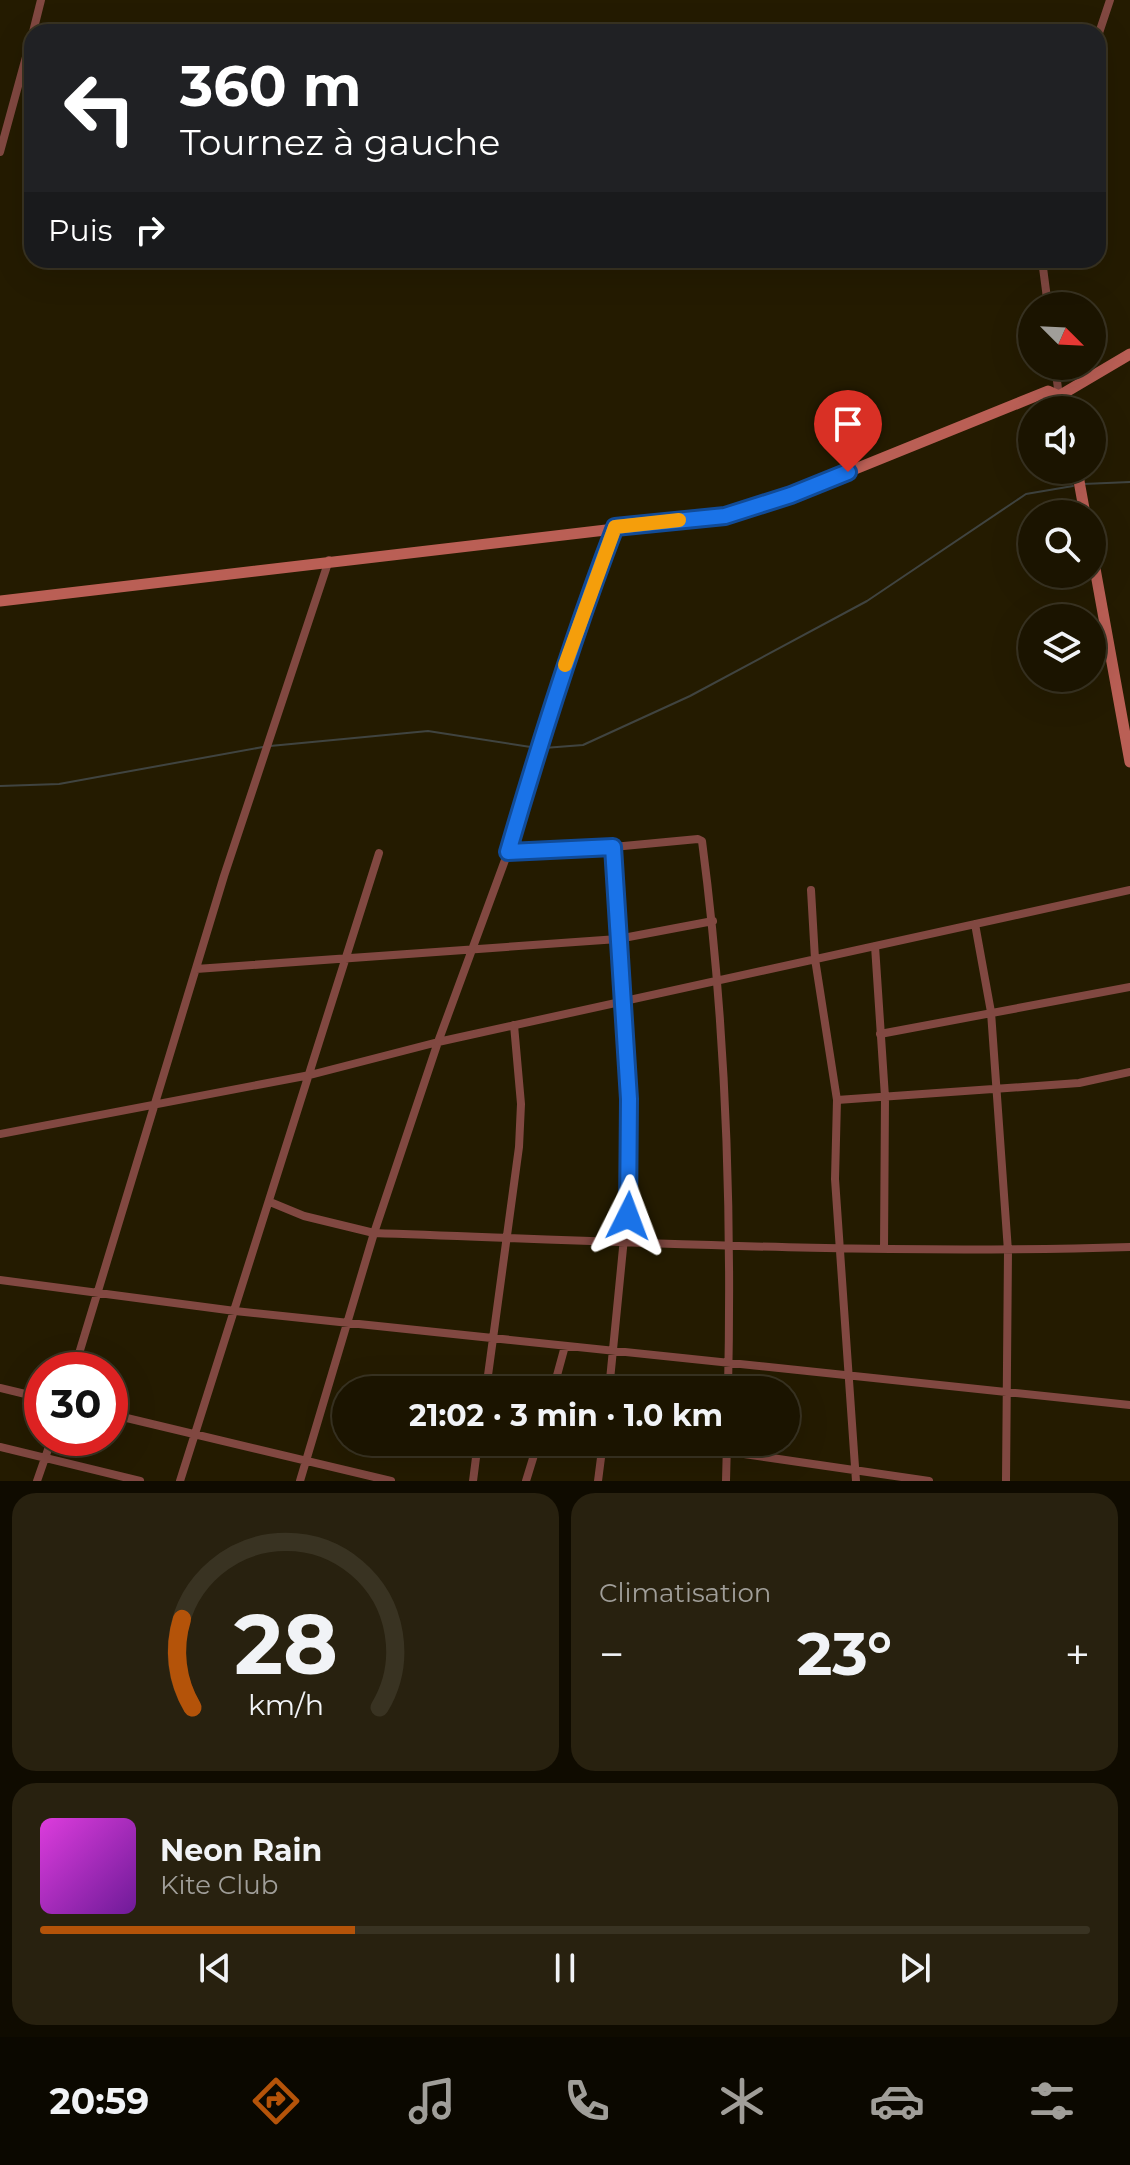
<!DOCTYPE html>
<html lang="fr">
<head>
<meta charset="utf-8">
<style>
  :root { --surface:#1b1400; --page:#28210f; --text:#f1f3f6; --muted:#a09e99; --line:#393322; --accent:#b45309 }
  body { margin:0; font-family:Montserrat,sans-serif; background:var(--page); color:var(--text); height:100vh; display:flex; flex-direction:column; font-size:30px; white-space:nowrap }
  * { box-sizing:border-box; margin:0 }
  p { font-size:26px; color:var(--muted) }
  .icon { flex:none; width:44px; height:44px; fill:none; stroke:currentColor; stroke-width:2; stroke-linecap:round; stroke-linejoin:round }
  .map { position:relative; height:1481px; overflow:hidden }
  .details { display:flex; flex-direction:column; gap:12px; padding:12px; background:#0f0b00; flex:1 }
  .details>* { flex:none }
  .banner { position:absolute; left:24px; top:24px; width:1082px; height:244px; border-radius:24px; box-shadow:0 8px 32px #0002,0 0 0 2px var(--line); background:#202124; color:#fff; overflow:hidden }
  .needle { width:52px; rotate:114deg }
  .controls { position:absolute; left:1018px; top:292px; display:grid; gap:16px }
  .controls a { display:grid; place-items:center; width:88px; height:88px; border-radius:50%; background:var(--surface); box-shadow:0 8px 32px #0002,0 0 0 2px var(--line); font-size:40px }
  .speed { position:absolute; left:24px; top:1352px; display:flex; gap:16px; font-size:40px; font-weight:700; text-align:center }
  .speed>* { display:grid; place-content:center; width:104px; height:104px; border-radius:50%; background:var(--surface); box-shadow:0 8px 32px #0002,0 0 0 2px var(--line); line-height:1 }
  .speed .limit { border:12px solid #d22; background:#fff; color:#111 }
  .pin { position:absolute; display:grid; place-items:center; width:68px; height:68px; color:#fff; margin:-82px -34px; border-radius:50% 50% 50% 0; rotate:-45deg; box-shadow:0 0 8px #0007 }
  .pin .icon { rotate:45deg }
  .me { position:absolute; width:88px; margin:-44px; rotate:3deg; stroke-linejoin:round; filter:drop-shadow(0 0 6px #0008) }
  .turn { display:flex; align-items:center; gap:28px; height:168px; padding:0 24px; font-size:36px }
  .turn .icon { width:104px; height:104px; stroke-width:2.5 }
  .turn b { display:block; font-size:56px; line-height:68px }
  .then { display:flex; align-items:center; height:76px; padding:0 24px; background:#0003; gap:16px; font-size:30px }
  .big { font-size:60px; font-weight:700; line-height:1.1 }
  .details .widget { flex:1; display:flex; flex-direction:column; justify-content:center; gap:12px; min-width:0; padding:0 28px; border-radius:24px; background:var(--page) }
  .details .dial { align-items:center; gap:0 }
  .dial svg { height:208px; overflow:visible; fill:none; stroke:var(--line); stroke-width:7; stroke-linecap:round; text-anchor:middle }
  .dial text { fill:var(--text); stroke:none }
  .song { display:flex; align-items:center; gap:24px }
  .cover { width:96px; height:96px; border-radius:12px; background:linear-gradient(135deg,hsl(300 70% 55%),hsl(280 70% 35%)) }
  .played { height:8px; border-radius:4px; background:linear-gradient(90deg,var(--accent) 30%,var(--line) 30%) }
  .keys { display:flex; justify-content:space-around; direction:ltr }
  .heat { display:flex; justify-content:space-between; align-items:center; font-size:44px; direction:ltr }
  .details .tiles { flex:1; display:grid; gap:12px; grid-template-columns:1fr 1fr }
  .widget:last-child { grid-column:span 2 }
  .trip { position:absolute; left:332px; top:1376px; width:468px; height:80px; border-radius:40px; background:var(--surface); box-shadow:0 8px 32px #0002,0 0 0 2px var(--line); font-weight:700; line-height:80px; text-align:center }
  .tabs { display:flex; height:128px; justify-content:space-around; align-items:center; background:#0b0800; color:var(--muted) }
  .tabs .icon { width:56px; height:56px }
  .tabs .selected { color:var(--accent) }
  .tabs b { font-size:36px; color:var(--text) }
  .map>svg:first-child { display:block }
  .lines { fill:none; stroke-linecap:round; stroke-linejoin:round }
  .stream { stroke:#404440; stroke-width:2 }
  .street { stroke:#814841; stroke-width:8 }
  .secondary { stroke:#ba5f55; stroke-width:11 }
  .route-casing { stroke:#114b97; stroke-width:20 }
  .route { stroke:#1a73e8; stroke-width:14 }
  .slow { stroke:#f59e0b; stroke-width:14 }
</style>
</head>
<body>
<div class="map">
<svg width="1130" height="1481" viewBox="0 0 1130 1481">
  <rect width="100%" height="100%" fill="#241b00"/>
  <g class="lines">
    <!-- stream -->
    <path class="stream" d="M 1083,484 L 1130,482
      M 270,746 L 428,731 L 537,748
      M 544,748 L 583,745 L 690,696 L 867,601 L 1026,494 L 1073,486
      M 0,786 L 59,784 L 263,747"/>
    <!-- street -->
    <path class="street" d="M 33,32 L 41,0
      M 1098,36 L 1110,0
      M 0,152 L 32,35
      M 1042,260 L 1048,306
      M 1055,366 L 1059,396
      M 508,852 L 613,847 L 698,839 L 702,841 C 726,1023 732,1207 728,1390
      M 811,890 L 815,959 L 837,1100 L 835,1179 L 856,1481
      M 975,924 L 991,1012 L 1008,1251 L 1006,1481
      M 875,946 L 885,1097 L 884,1249
      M 196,969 L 618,939 L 713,921
      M 880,1034 L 1130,987
      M 837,1100 L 1079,1083 L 1130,1072
      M 0,1134 L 310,1075 L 438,1042 L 1130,890
      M 270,1202 L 304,1216 L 374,1233 C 626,1242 878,1255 1130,1247
      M 0,1280 L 235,1311 L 1130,1405
      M 74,1370 L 224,876 L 329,560
      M 0,1388 L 42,1398
      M 486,1390 L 519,1147 L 521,1104 L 514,1025
      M 553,1390 L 565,1346
      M 609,1390 L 631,1167 L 613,847
      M 110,1414 L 391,1481
      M 662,1442 L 929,1481
      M 0,1447 L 140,1481
      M 37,1481 L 52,1438
      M 180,1481 L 379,853
      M 300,1481 L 374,1233 L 438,1042 L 508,852 L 560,678 L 615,527
      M 473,1481 L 478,1442
      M 526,1481 L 538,1442
      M 598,1481 L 603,1442
      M 726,1481 L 727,1442"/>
    <!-- secondary -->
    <path class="secondary" d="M 1059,396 L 1130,354
      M 1077,470 L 1085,514
      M 1092,552 L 1130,762
      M 0,601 L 725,516 L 791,495 L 1048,391 L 1059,396 L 1066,410"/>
  </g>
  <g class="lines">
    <defs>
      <path id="route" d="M 628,1216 L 629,1099 L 613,847 L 508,852 C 540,742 574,634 615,527 L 725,516 L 791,495 L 848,472"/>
    </defs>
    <!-- route casing -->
    <use href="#route" class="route-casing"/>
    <!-- route -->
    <use href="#route" class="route"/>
    <!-- slow -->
    <path class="slow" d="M 565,665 L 615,527 L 679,520"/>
  </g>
</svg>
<div class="controls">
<a><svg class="needle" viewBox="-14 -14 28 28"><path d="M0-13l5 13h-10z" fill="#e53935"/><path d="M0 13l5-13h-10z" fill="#a09e99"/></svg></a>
<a><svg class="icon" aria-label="sound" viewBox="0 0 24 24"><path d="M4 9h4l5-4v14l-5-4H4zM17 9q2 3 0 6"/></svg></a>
<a><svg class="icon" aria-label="search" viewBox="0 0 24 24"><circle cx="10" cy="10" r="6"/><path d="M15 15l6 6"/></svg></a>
<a><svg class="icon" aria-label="layers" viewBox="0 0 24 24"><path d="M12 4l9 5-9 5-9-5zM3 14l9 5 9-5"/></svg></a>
</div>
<div class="speed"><div class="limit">30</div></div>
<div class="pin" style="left:848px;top:472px;background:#d93025"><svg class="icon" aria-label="arrive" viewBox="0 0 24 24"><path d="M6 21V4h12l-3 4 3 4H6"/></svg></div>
<svg class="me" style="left:628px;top:1216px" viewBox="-20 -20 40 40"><path d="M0-17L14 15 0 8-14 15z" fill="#1a73e8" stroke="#fff" stroke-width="4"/></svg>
<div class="trip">21:02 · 3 min · 1.0 km</div>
<div class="banner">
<div class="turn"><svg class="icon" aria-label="left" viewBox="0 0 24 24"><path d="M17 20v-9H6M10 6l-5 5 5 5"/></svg><div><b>360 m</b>Tournez à gauche</div></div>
<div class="then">Puis<svg class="icon" aria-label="right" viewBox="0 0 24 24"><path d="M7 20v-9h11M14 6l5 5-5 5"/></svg></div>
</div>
</div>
<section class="details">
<div class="tiles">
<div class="widget dial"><svg viewBox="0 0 100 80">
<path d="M14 69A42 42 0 1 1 86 69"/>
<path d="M14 69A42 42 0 0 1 10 35" stroke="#b45309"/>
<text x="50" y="56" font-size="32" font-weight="700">28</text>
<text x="50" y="72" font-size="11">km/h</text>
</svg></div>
<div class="widget"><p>Climatisation</p>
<div class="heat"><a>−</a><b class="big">23°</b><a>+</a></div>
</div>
<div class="widget">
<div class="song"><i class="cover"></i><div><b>Neon Rain</b><p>Kite Club</p></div></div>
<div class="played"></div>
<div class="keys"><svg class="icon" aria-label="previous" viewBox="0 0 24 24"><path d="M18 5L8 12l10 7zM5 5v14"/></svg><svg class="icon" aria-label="pause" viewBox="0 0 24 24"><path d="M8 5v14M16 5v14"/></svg><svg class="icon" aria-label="next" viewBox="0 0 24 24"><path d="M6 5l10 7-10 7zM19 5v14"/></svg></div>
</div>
</div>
</section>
<nav class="tabs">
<b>20:59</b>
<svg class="icon selected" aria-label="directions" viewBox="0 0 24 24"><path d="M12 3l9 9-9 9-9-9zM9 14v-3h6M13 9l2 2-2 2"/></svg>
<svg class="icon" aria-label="music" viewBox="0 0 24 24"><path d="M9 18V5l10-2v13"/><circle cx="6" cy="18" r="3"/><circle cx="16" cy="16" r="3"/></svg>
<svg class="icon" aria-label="phone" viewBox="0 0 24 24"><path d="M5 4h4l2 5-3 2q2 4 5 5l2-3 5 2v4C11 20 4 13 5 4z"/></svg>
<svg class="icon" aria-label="climate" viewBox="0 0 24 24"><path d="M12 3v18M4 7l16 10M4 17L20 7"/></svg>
<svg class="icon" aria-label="car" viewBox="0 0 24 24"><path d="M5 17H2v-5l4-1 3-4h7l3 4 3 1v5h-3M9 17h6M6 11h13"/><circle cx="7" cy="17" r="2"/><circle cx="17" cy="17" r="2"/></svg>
<svg class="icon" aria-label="filters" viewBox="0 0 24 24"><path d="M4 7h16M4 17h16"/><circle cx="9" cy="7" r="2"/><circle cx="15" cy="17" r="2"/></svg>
</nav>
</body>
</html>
